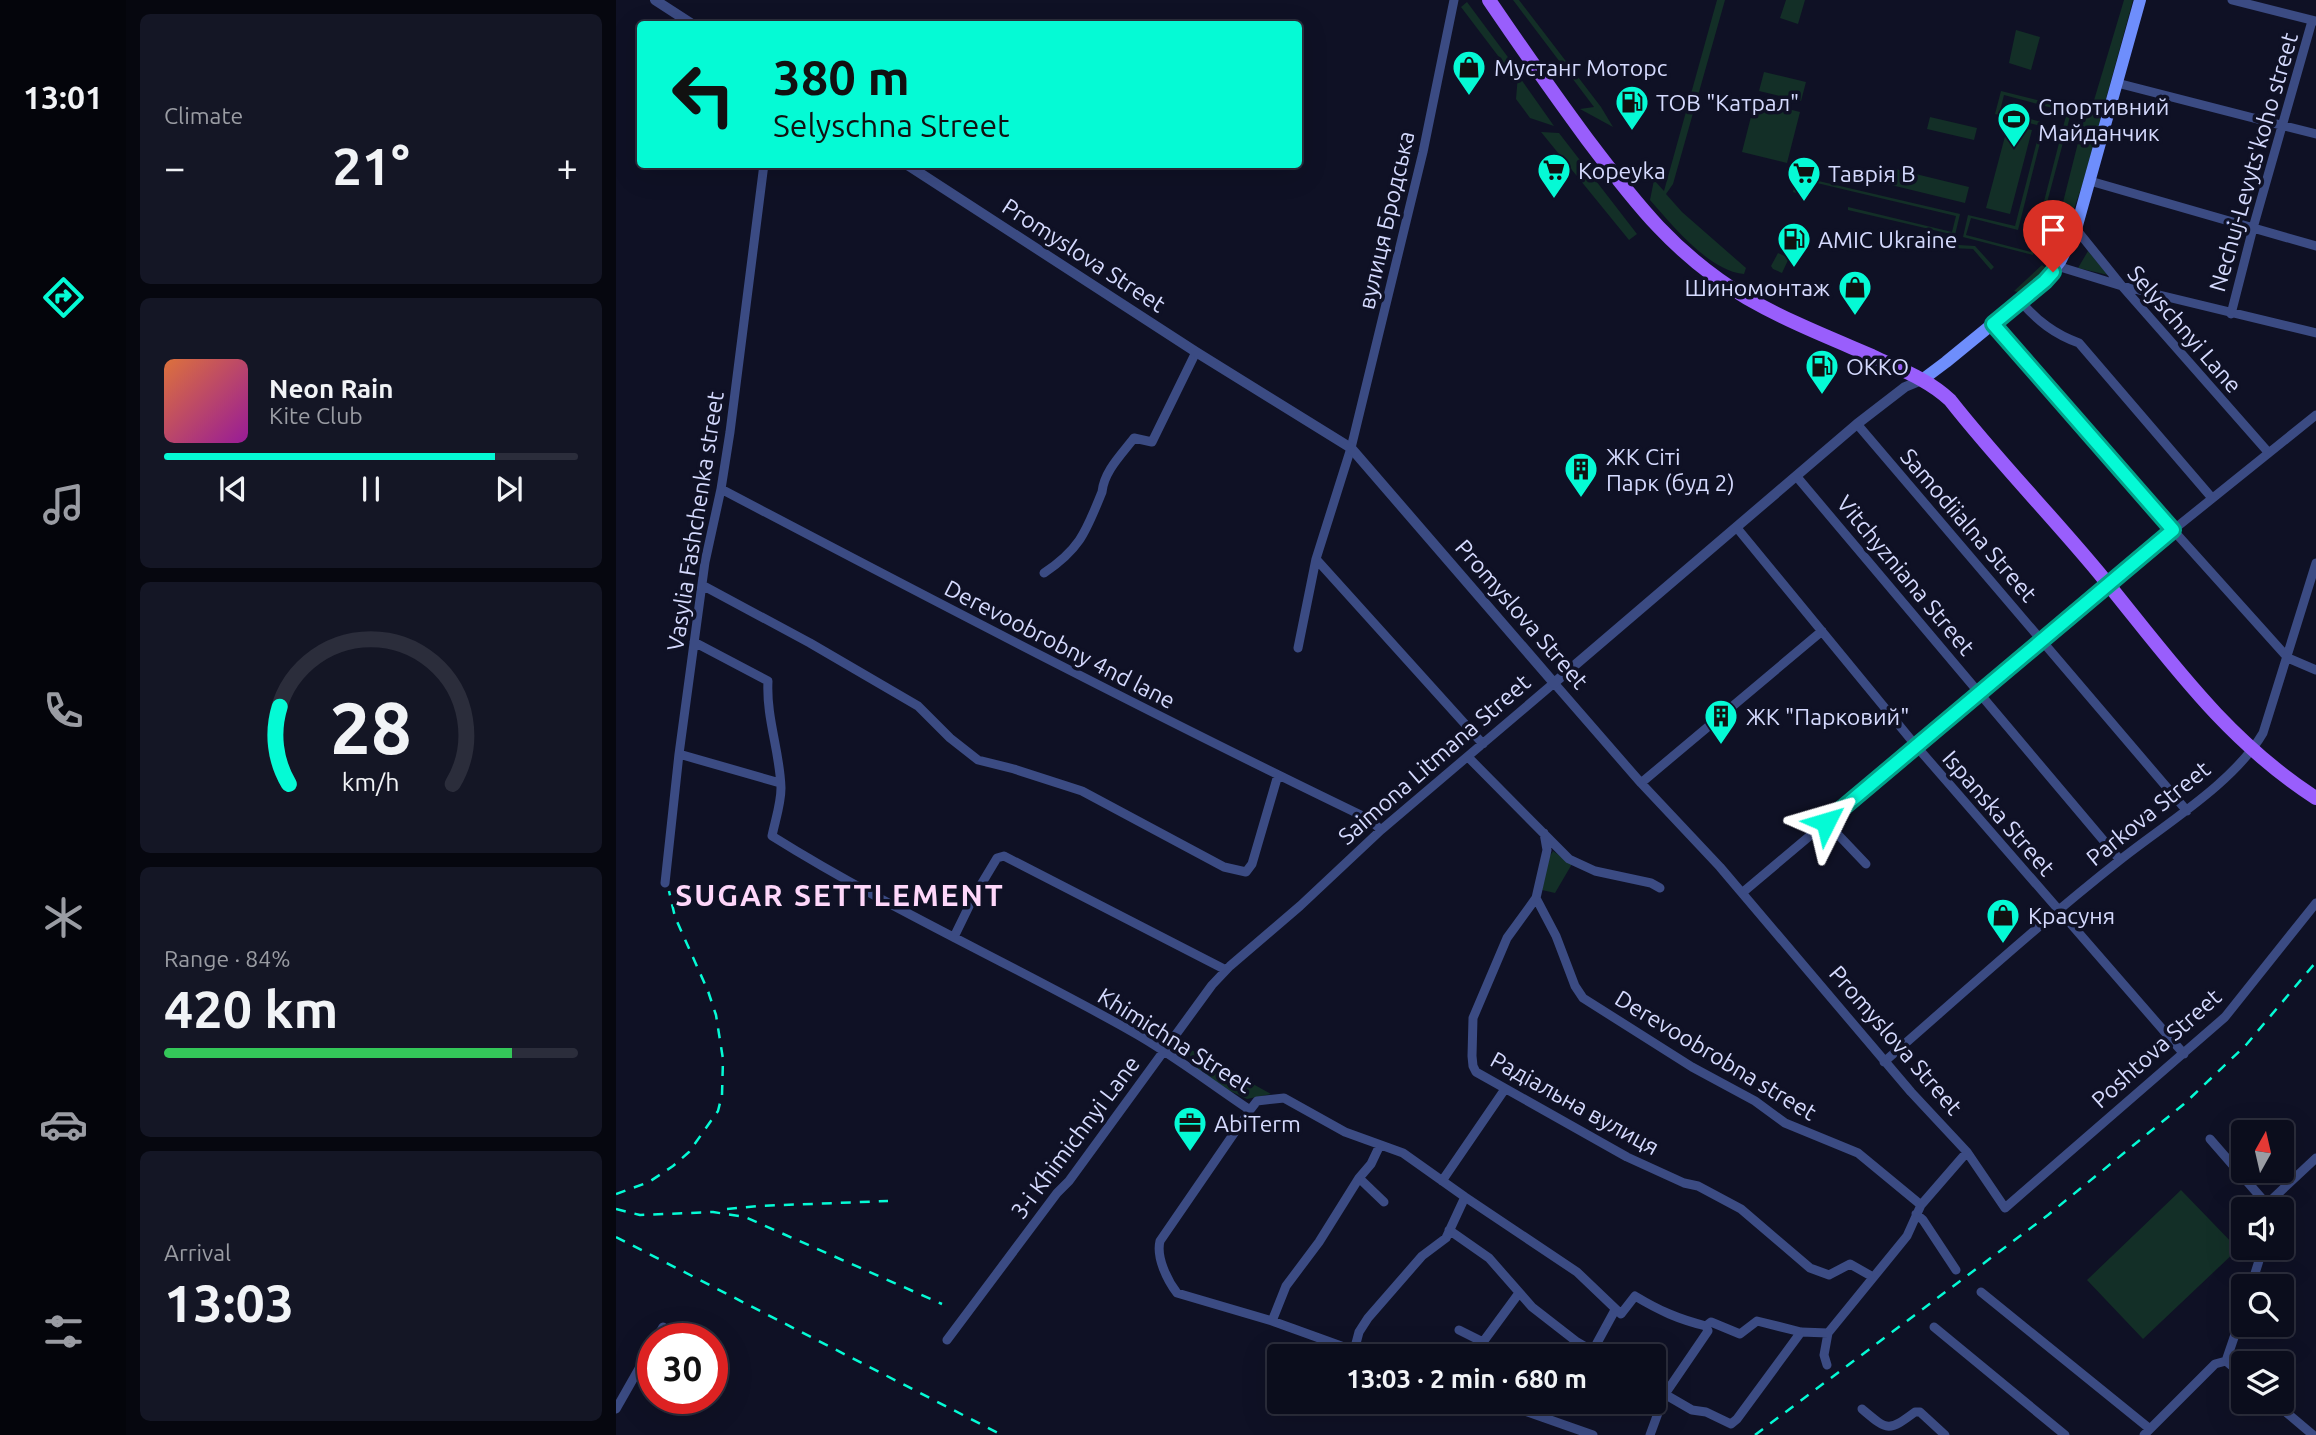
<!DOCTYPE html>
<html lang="en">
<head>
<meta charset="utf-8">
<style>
  :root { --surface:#0b0d1c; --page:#141625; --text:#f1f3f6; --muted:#9a9ca3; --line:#2b2d3b; --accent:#05fad5 }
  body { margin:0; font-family:Ubuntu,sans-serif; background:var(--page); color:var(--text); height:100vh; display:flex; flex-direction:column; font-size:26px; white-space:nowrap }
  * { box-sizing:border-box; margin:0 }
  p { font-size:23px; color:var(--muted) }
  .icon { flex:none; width:38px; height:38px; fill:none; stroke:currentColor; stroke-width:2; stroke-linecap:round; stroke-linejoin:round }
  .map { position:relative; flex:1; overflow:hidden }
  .drawer { display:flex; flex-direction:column; gap:14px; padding:14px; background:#06070f; width:490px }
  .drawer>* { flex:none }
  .hud { position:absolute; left:21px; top:21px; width:665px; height:147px; border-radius:7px; box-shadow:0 7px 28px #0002,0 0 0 2px var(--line); background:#05fad5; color:#111; overflow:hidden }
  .needle { width:46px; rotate:8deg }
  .fabs { position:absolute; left:1615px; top:1120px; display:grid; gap:14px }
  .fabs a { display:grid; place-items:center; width:63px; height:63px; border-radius:7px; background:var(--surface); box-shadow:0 7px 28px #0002,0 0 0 2px var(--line); font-size:35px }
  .speed { position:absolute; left:21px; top:1323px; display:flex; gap:14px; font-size:35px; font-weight:700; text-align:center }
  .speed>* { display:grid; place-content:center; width:91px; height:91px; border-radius:50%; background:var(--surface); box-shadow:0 7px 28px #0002,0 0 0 2px var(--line); line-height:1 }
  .speed .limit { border:10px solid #d22; background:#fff; color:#111 }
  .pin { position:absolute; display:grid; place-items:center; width:60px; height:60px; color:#fff; margin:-72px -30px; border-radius:50% 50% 50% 0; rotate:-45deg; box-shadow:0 0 7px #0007 }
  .pin .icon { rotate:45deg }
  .me { position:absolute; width:77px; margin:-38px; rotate:50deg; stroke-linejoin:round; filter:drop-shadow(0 0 5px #0008) }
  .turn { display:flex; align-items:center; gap:24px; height:147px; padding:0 21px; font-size:32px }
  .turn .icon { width:91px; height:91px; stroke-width:2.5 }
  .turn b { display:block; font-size:49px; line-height:60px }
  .big { font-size:52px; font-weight:600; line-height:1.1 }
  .drawer .card { flex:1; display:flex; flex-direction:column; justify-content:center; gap:10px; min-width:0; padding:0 24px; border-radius:10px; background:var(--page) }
  .drawer .dial { align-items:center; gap:0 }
  .dial svg { height:182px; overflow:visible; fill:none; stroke:var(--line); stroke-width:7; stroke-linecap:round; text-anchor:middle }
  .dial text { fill:var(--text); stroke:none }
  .song { display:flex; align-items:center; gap:21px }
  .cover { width:84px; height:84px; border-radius:10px; background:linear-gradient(135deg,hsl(20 70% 55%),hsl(300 70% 35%)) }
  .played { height:7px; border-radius:4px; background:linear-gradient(90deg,var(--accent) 80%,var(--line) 80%) }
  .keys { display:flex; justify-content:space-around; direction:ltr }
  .heat { display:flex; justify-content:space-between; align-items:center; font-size:38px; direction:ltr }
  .charge { height:10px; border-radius:5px; background:linear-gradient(90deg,#34c759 84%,var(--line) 0) }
  .trip { position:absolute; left:651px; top:1344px; width:399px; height:70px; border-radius:7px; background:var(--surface); box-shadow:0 7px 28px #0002,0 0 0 2px var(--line); font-weight:600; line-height:70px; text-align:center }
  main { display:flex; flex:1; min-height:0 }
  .tab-bar { display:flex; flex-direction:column; width:126px; justify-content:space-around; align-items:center; background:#04050b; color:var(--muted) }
  .tab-bar .icon { width:49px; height:49px }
  .tab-bar .active { color:var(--accent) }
  .tab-bar b { font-size:32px; color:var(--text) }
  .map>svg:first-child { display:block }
  .green { fill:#132f27; fill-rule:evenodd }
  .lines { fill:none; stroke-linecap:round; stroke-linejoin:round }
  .minor { stroke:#3b4b83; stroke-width:9 }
  .tertiary { stroke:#3b4b83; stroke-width:10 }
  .secondary { stroke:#6e8efc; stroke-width:12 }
  .primary { stroke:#995efc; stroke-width:14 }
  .rail { stroke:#05fad5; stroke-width:2.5; stroke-dasharray:10 9; stroke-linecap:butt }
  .route-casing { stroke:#03a28a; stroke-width:18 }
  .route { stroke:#05fad5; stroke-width:12 }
  .labels { text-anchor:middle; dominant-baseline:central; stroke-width:7; stroke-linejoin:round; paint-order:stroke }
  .poi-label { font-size:23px; fill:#d5dafe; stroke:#0f1125; text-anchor:start }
  .street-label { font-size:23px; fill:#d5dafe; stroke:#0f1125 }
  .district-label { font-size:30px; font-weight:bold; letter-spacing:2px; fill:#fed7fa; stroke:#0f1125 }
</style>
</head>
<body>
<main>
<nav class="tab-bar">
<b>13:01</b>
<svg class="icon active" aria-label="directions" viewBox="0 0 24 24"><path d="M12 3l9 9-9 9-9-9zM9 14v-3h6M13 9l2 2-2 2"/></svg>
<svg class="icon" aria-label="music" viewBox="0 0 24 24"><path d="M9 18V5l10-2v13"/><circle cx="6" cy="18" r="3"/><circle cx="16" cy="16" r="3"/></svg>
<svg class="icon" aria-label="phone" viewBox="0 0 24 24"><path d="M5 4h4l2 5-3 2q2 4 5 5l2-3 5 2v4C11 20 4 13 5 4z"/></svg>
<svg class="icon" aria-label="climate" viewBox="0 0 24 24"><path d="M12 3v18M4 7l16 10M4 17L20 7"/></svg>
<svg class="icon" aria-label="car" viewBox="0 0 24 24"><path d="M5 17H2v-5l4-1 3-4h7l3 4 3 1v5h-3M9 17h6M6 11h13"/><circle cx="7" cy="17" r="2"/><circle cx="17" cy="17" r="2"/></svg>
<svg class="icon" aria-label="filters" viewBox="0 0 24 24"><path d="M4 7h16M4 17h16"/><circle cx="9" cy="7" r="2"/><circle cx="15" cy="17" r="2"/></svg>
</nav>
<section class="drawer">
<div class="card"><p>Climate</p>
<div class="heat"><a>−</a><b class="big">21°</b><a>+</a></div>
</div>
<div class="card">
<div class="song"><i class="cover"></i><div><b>Neon Rain</b><p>Kite Club</p></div></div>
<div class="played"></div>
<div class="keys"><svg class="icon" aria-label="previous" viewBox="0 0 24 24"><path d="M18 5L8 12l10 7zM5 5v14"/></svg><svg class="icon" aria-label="pause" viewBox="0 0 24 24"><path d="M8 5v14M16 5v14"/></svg><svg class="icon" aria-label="next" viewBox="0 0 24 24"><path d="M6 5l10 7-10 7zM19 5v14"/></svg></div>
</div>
<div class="card dial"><svg viewBox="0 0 100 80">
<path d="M14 69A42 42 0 1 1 86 69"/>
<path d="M14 69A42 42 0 0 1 10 35" stroke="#05fad5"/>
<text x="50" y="56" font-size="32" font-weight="700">28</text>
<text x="50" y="72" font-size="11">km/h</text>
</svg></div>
<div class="card"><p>Range · 84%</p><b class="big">420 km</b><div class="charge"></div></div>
<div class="card"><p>Arrival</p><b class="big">13:03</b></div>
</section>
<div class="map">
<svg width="1700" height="1435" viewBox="0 0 1700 1435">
  <rect width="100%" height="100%" fill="#0f1125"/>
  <!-- green -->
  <path class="green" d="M 897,0 L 903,0 L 985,107 L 997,127 L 964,109 L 978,107 Z
    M 1101,0 L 1109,0 L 1057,184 L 1050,194 L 1066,212 L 1130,268 L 1128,274 C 1093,271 1056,225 1034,200 L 1038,180 L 1048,191 Z
    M 1170,0 L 1189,0 L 1182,24 L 1164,18 Z
    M 1508,0 L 1517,0 L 1467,183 L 1446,243 L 1441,241 L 1437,251 L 1436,246 L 1471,107 L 1476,107 Z
    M 851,2 L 900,68 L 895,71 L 892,69 L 845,7 Z
    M 1400,30 L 1424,37 L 1415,70 L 1393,63 Z
    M 1148,72 L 1190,82 L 1185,101 L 1143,91 Z
    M 902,75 L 938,126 L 914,118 L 900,99 Z
    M 1385,91 L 1456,109 L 1417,255 L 1347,237 L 1352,215 L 1399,226 L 1425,126 L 1379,114 ZM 1388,95 L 1451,112 L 1415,252 L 1350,235 L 1355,218 L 1402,230 L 1429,123 L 1384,111 Z
    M 1139,101 L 1184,112 L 1171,163 L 1126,152 Z
    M 1314,117 L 1361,128 L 1358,140 L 1311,129 Z
    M 1392,125 L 1416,130 L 1394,214 L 1370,208 Z
    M 925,132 L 943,133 L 1021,234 L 1013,240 Z
    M 1271,167 L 1353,187 L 1349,203 L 1267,183 Z
    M 1181,176 L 1344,214 L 1339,235 L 1232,210 L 1232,207 L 1336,232 L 1340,216 L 1184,179 L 1180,193 L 1177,192 Z
    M 1292,242 L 1359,246 L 1378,267 L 1375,270 L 1357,249 L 1292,246 Z
    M 1472,251 L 1492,275 L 1462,268 Z
    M 1162,253 L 1173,258 L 1166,273 L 1157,269 L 1155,266 Z
    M 1426,265 L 1430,268 L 1404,293 L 1398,291 Z
    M 937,851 L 956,864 L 939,893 L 926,890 L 932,859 Z
    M 572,1048 L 655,1094 L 631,1099 L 606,1087 L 577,1065 Z
    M 1565,1190 L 1622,1249 L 1527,1339 L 1471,1280 Z"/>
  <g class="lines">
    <!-- minor -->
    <path class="minor" d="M 1616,0 L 1699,21
      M 1501,83 L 1700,134
      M 1474,181 L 1700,246
      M 1460,229 L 1506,286 L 1652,452
      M 1441,266 L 1506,286 L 1700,333
      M 1405,302 C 1422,321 1438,334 1463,343 L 1596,498
      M 1615,314 L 1637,228 L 1696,21
      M 1376,324 L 1557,530 L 1672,658 L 1700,670
      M 1241,424 L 1571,811
      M 1181,477 L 1504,860
      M 105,489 C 320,602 535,714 753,819 L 765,830
      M 1121,528 L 1301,747 L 1568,1054
      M 700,559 L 867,744
      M 428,573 C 465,548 470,531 486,492 C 488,471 506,454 518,438 L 536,442 L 580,352
      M 86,585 L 194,643 L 302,706 L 334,738 L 362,760 L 398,769 L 466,791 L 608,867 L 630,872 L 636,864 L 662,775
      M 78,642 L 152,681 C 150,718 164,752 165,788 C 165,804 159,821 156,836 C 271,908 396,964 515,1031 C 555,1053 595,1084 634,1110 L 641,1101 L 668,1098 L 729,1132 L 787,1153 L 849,1197 L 961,1272 L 1005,1314 L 1019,1296 C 1044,1311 1062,1319 1090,1326 L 1095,1322 L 1124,1334 L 1141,1321 L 1185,1332 L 1212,1333
      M 682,648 L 700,559 L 735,448 L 807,152 L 838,0
      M 63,754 L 164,783
      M 852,757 L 953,859 L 979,871 L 1035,883 L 1044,888
      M 1025,783 L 1206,631
      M 1210,822 L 1250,864
      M 928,833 L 931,850 L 920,898 L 891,938 L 857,1018 L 856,1056 L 857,1066 L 860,1072 L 1011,1157 L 1068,1183 L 1082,1186 L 1125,1209 L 1194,1268 L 1213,1275 L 1234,1264 L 1257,1277
      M 49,883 L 63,754 L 89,562 L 105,489 L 114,432 L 148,164
      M 1126,893 L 1557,530 L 1700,415
      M 920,898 L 940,936 L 959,986 L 967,998 L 1076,1067 L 1139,1101 L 1169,1123 L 1242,1153 L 1305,1205
      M 338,937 L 357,898 L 381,858 L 388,856 L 610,970
      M 1268,1062 C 1346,994 1423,924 1504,860 C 1549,824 1618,783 1647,733 L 1700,563
      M 634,1110 L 544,1241 C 540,1257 551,1280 561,1293 L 656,1321 L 753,1356
      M 1594,1139 L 1655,1209
      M 743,1178 L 768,1202
      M 826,1181 L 889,1089
      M 1652,1203 L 1700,1158
      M 1300,1214 L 1307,1220 L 1340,1270
      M 833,1230 L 873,1258 L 916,1307 L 961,1342 L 985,1356
      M 1635,1286 L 1647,1248
      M 1365,1292 L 1534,1429
      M 656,1321 L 670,1286 L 703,1242 L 743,1178 L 755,1164 L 764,1145
      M 1318,1327 L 1449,1435
      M 843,1330 L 867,1342 L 903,1293
      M 40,1339 L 47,1327
      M 331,1340 L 441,1193 L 453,1181 L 596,985 L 614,966 L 684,906 L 765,830 L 938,683 L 1025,783 L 1104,867 L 1295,1092 L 1351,1152 L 1389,1208 L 1609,1017 L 1700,903
      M 738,1351 L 743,1332 L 752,1318 L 806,1256 L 830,1238 L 849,1197
      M 983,1354 L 981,1343 L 999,1310
      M 1610,1361 L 1628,1308
      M 1610,1361 L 1628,1376
      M 1211,1365 L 1208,1355 L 1212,1333 L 1291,1236 L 1305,1205 L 1351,1152
      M 1038,1388 L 1076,1410 L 1090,1412 L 1115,1424 L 1121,1419 L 1185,1332
      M 883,1402 L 977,1435
      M 1658,1402 L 1697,1435
      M 0,1409 L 37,1344
      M 1246,1409 C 1272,1431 1272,1432 1299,1412 L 1304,1412 L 1329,1435
      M 1034,1435 L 1049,1394 L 1092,1331 L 1090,1326
      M 1528,1435 L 1599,1364 L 1610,1361"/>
    <!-- tertiary -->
    <path class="tertiary" d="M 39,0 L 76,24
      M 290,164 L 580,352 L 735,448 L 938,683 L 1241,424 L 1289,387 L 1306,380"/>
    <!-- secondary -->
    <path class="secondary" d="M 1306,380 L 1330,362 L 1429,281 L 1445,260 L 1460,229 L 1524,0"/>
    <!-- primary -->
    <path class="primary" d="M 873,0 C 905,47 937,93 971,139 C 1020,204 1059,255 1131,298 C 1171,321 1214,338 1256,356 C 1283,369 1312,379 1334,400 C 1381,460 1435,515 1483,573 C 1551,656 1608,739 1700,798"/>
    <!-- rail -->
    <path class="rail" d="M 0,1194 L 33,1182 L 57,1166 L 73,1152 L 102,1111 L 106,1095 L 107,1059 L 100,1015 L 92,991 L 59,917 L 53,891
      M 0,1209 L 24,1215 L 97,1212 L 129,1217 L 326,1304
      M 111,1209 L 142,1206 L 272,1201
      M 0,1237 L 386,1435
      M 1139,1435 L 1432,1215 L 1568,1104 L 1630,1045 L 1700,962"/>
  </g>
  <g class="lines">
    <defs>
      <path id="route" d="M 1210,822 L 1557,530 L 1377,324 L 1429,281 L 1437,272"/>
    </defs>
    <!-- route casing -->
    <use href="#route" class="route-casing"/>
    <!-- route -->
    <use href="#route" class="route"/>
  </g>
  <!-- icons -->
  <defs>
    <symbol id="shop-pin" viewBox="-11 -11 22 30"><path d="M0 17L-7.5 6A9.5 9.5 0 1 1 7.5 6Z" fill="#05fad5" stroke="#0f1125"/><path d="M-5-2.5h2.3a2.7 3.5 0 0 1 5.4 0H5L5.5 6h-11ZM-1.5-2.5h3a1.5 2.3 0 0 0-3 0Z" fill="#111"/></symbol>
    <symbol id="fuel-pin" viewBox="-11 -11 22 30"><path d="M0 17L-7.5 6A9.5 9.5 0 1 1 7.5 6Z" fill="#05fad5" stroke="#0f1125"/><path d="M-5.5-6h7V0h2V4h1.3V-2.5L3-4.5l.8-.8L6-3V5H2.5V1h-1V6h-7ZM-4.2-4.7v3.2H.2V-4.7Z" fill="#111"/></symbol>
    <symbol id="stadium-pin" viewBox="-11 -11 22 30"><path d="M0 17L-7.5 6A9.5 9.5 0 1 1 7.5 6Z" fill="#05fad5" stroke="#0f1125"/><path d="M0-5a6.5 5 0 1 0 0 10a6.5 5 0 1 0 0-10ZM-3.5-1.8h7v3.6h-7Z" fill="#111"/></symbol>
    <symbol id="supermarket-pin" viewBox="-11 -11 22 30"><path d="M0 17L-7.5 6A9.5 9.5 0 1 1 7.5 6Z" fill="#05fad5" stroke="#0f1125"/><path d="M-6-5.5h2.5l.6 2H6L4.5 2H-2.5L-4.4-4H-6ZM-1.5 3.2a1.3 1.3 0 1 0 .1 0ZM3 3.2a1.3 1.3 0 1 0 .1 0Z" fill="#111"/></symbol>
    <symbol id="building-pin" viewBox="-11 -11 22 30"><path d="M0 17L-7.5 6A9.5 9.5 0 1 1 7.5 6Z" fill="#05fad5" stroke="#0f1125"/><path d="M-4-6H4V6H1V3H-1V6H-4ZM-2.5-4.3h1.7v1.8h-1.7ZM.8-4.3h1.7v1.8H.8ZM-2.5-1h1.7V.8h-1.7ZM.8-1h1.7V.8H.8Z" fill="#111"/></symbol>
    <symbol id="office-pin" viewBox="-11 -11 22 30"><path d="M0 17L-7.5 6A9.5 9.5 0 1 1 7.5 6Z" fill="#05fad5" stroke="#0f1125"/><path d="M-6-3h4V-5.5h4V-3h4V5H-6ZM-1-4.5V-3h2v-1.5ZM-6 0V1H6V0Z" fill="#111"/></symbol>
  </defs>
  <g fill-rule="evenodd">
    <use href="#shop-pin" x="834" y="48" width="38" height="52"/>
    <use href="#fuel-pin" x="997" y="83" width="38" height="52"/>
    <use href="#stadium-pin" x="1379" y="100" width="38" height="52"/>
    <use href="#supermarket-pin" x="919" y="151" width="38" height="52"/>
    <use href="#supermarket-pin" x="1169" y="154" width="38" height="52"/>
    <use href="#fuel-pin" x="1159" y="220" width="38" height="52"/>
    <use href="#shop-pin" x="1220" y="268" width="38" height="52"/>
    <use href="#fuel-pin" x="1187" y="347" width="38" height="52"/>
    <use href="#building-pin" x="946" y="450" width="38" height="52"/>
    <use href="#building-pin" x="1086" y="697" width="38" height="52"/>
    <use href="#shop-pin" x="1368" y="896" width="38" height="52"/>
    <use href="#office-pin" x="555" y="1104" width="38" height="52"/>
  </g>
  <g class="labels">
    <!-- poi labels -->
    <g class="poi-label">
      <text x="878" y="67">Мустанг Моторс</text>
      <text x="1040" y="102">ТОВ "Катрал"</text>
      <text x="1422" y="106">Спортивний<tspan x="1422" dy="26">Майданчик</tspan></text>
      <text x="962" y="170">Kopeyka</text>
      <text x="1212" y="173">Таврія В</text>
      <text x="1202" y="239">AMIC Ukraine</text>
      <text x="1214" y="287" text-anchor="end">Шиномонтаж</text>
      <text x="1230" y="366">OKKO</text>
      <text x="990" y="456">ЖК Сіті<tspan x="990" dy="26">Парк (буд 2)</tspan></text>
      <text x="1130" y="716">ЖК "Парковий"</text>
      <text x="1412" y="915">Красуня</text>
      <text x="598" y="1123">AbiTerm</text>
    </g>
    <!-- street labels -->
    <g class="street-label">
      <text transform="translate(1637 162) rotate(-74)">Nechuj-Levyts'koho street</text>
      <text transform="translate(770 220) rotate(-77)">вулиця Бродська</text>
      <text transform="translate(468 255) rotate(33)">Promyslova Street</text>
      <text transform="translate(1569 329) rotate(49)">Selyschnyi Lane</text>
      <text transform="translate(79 521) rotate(-81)">Vasylia Fashchenka street</text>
      <text transform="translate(1353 525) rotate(49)">Samodiialna Street</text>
      <text transform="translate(1290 575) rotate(50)">Vitchyzniana Street</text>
      <text transform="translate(906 614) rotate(49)">Promyslova Street</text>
      <text transform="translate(444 644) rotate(27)">Derevoobrobny 4nd lane</text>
      <text transform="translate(818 759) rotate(-41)">Saimona Litmana Street</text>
      <text transform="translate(1383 813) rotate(49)">Ispanska Street</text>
      <text transform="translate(1532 813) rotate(-39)">Parkova Street</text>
      <text transform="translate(559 1040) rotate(32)">Khimichna Street</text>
      <text transform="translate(1280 1040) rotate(49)">Promyslova Street</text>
      <text transform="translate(1540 1048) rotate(-42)">Poshtova Street</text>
      <text transform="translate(1100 1055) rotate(31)">Derevoobrobna street</text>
      <text transform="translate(959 1103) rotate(29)">Радіальна вулиця</text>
      <text transform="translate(459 1137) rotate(-53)">3-i Khimichnyi Lane</text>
    </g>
    <!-- district labels -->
    <g class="district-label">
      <text x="224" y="895">SUGAR SETTLEMENT</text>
    </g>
  </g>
</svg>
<div class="fabs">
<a><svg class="needle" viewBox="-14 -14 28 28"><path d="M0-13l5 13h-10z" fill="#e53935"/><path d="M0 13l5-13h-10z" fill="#9a9ca3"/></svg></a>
<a><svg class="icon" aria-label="sound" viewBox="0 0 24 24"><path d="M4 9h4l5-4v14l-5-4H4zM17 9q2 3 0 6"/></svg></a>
<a><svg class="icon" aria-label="search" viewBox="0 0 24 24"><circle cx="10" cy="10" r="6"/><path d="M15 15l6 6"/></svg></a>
<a><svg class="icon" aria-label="layers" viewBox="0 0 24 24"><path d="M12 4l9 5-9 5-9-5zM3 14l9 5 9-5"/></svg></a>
</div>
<div class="speed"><div class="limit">30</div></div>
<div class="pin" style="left:1437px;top:272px;background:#d93025"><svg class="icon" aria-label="arrive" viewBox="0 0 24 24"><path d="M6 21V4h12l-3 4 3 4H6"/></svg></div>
<svg class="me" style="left:1210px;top:822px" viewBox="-20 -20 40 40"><path d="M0-17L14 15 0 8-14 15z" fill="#05fad5" stroke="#fff" stroke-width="4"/></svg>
<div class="trip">13:03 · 2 min · 680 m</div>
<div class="hud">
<div class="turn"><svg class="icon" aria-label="left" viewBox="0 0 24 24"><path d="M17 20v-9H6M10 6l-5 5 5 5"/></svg><div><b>380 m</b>Selyschna Street</div></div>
</div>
</div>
</main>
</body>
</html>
